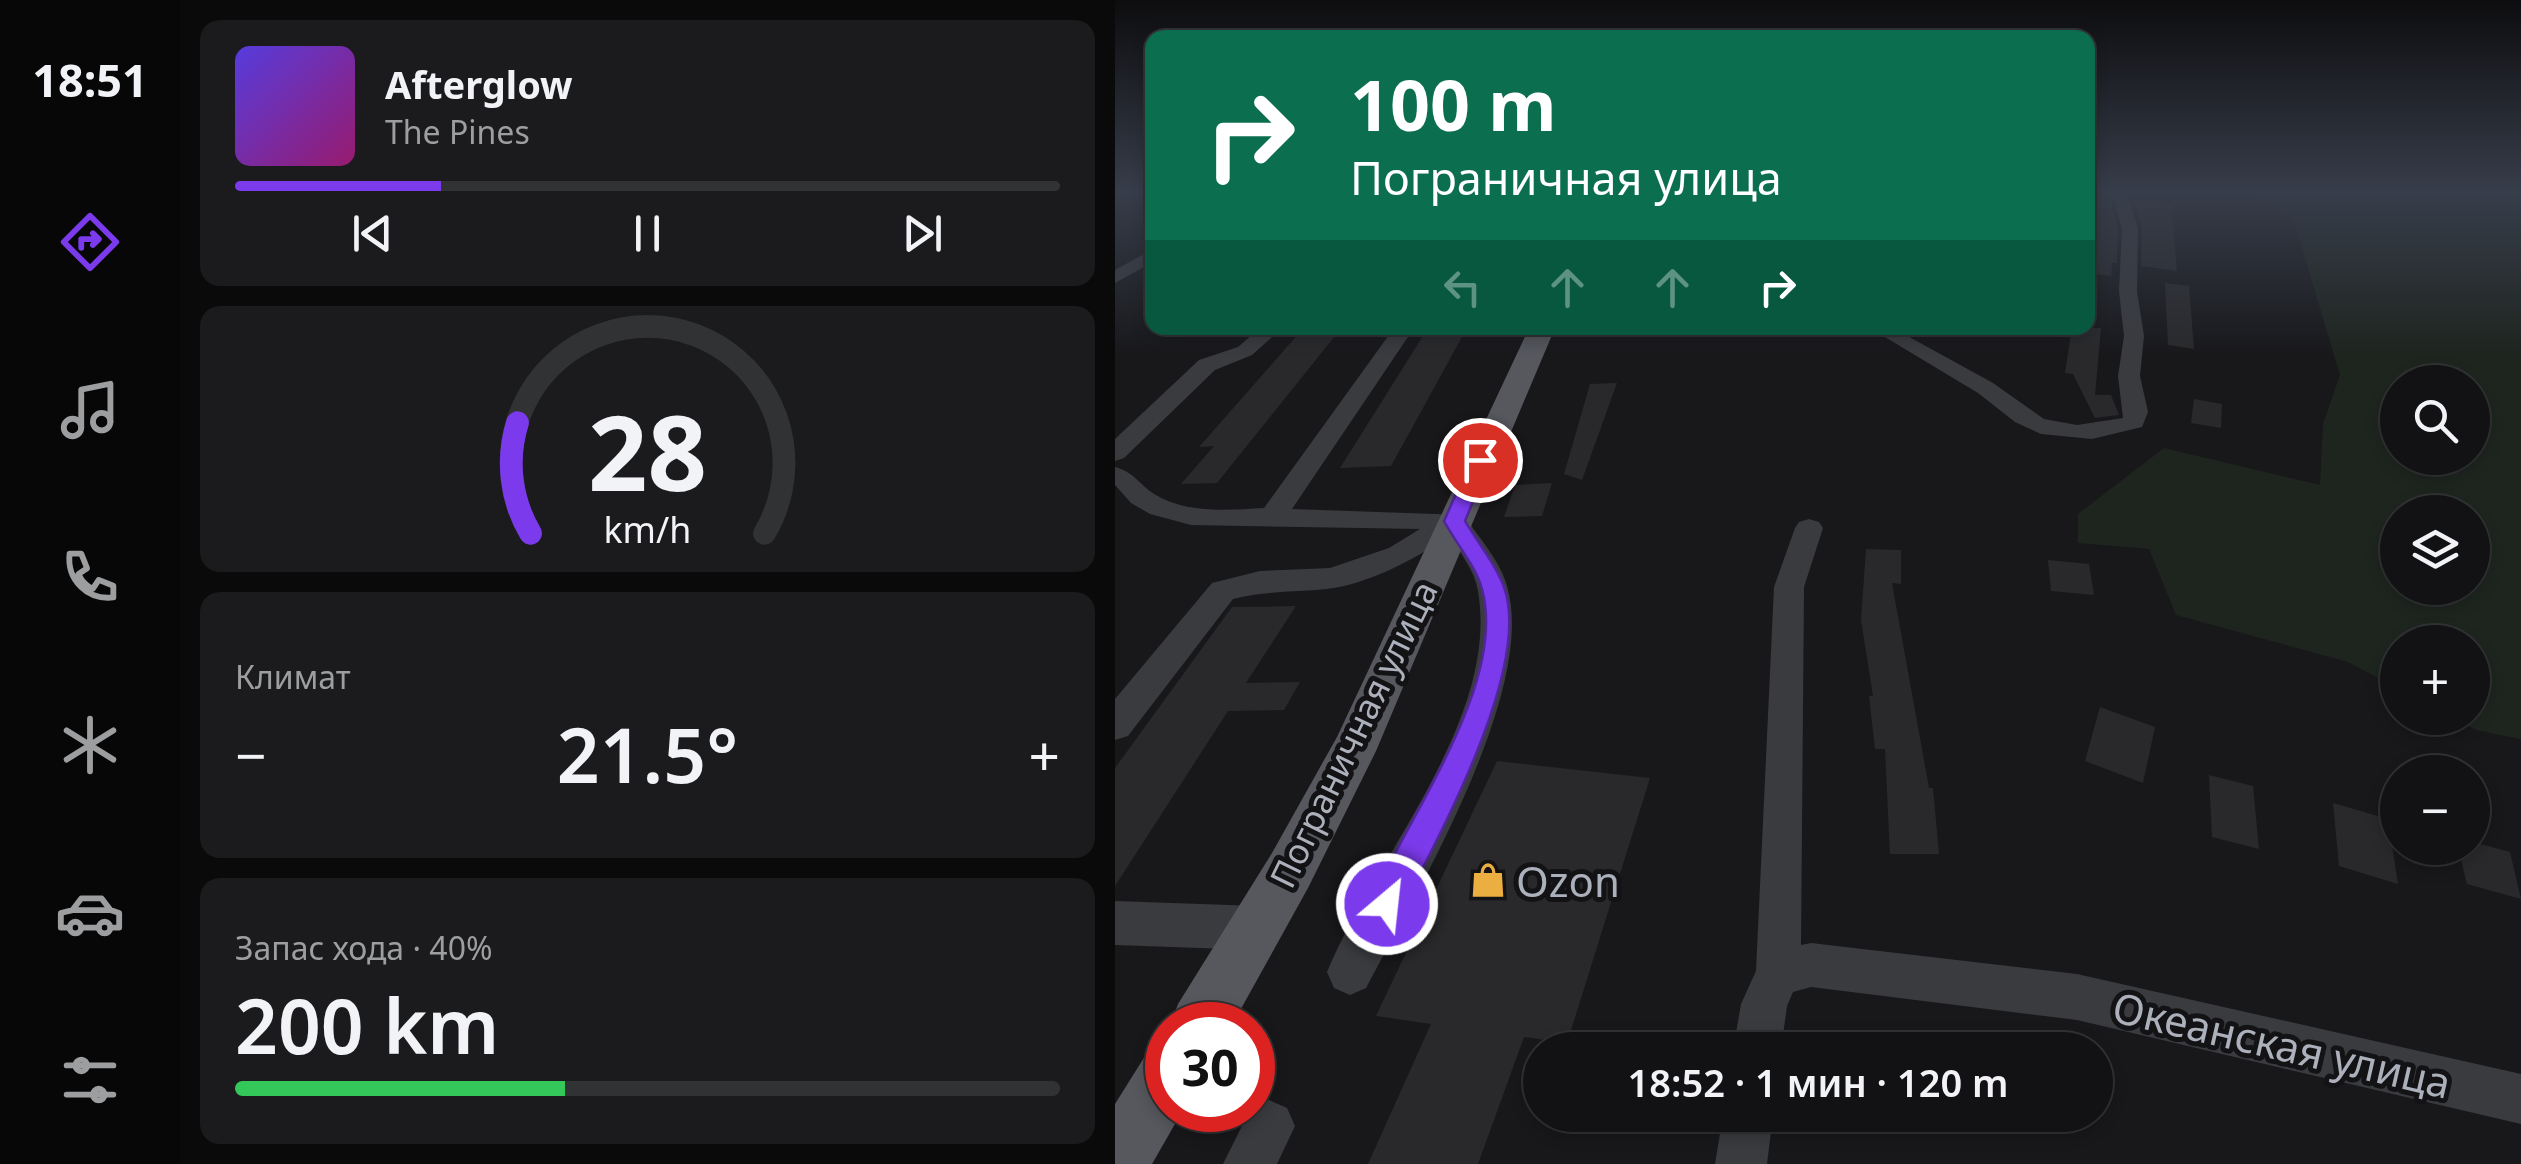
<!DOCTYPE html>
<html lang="ru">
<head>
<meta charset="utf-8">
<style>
  :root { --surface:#121214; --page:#1b1b1d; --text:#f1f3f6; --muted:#9c9ea0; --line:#313234; --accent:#7c3aed }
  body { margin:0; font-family:"Noto Sans",sans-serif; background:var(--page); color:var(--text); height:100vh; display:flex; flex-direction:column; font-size:38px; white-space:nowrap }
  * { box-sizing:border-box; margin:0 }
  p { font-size:32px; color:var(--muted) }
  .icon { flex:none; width:55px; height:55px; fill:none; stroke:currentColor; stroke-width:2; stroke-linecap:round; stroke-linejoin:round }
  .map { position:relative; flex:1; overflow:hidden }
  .side { display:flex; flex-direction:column; gap:20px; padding:20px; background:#0a0a0b; width:935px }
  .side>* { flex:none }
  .banner { position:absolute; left:30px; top:30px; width:950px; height:305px; border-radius:20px; box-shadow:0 5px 15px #0003,0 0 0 2px var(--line); background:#0b6e4f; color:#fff; overflow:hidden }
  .tools { position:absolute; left:1265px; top:365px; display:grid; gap:20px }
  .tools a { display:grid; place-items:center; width:110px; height:110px; border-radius:50%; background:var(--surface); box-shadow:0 5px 15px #0003,0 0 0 2px var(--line); font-size:50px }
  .speed { position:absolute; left:30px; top:1002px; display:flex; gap:20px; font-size:50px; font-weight:700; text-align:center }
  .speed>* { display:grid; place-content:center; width:130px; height:130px; border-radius:50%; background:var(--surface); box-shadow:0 5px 15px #0003,0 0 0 2px var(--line); line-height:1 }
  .speed .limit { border:15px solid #d22; background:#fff; color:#111 }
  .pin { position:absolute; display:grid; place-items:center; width:85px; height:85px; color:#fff; margin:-42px; border:5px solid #fff; border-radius:50%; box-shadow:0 2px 10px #0007 }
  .me { position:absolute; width:110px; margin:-55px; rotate:28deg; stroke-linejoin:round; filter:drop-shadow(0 0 8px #0008) }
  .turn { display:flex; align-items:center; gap:35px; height:210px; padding:0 40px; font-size:45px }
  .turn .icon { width:130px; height:130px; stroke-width:2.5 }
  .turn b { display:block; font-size:70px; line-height:85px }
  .lanes { display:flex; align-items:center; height:95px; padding:0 40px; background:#0003; justify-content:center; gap:50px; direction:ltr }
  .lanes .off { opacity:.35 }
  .big { font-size:75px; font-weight:600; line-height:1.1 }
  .side .card { flex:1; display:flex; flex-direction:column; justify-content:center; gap:15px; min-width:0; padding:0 35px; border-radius:20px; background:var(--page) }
  .side .dial { align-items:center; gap:0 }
  .dial svg { height:260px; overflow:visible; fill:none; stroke:var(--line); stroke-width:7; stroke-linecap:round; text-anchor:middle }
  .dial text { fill:var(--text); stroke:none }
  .song { display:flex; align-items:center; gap:30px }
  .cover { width:120px; height:120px; border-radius:15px; background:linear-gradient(135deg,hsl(250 70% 55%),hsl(320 70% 35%)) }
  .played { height:10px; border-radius:5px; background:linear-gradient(90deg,var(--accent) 25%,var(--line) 25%) }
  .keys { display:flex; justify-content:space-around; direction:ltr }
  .heat { display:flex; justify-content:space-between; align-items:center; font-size:55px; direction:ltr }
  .charge { height:15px; border-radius:8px; background:linear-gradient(90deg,#34c759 40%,var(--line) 0) }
  .trip { position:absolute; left:408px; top:1032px; width:590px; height:100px; border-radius:50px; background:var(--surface); box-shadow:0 5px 15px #0003,0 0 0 2px var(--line); font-weight:600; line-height:100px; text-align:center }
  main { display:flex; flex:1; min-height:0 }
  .tab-bar { display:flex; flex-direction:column; width:180px; justify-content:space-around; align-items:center; background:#070708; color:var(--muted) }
  .tab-bar .icon { width:70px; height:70px }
  .tab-bar .active { color:var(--accent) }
  .tab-bar b { font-size:45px; color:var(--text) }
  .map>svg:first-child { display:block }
  .green { fill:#1e251f; fill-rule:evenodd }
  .building { fill:#29292b }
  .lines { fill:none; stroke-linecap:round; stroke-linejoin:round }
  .minor { fill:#3a3b3f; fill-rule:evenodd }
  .major { fill:#56585e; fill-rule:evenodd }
  .route { fill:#7c3aed; stroke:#51269a; stroke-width:2.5 }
  .labels { text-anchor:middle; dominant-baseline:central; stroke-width:10; stroke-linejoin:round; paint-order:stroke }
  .street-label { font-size:35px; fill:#abb0ba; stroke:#131316 }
  .near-poi-label { font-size:42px; fill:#abb0ba; stroke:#131316; text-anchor:start }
  .near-street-label { font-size:42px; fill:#abb0ba; stroke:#131316 }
</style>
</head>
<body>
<main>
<nav class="tab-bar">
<b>18:51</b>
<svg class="icon active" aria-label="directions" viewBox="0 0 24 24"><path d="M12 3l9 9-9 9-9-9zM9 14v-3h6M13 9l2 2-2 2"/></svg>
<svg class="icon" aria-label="music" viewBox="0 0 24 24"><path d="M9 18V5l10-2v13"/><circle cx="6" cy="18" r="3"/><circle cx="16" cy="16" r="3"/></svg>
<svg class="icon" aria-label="phone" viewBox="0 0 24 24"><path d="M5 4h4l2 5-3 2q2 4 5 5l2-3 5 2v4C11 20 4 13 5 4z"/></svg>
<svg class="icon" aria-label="climate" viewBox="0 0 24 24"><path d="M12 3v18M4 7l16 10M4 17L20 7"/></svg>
<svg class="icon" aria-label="car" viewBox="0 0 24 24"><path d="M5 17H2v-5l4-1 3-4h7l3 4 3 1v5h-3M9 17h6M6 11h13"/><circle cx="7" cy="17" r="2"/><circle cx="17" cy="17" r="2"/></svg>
<svg class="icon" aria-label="filters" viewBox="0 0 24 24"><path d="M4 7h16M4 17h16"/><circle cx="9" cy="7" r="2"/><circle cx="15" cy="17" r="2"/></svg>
</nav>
<section class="side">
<div class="card">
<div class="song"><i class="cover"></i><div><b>Afterglow</b><p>The Pines</p></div></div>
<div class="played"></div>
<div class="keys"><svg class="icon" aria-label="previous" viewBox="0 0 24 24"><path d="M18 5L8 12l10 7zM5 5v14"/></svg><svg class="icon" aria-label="pause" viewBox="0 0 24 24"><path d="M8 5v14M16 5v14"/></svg><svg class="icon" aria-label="next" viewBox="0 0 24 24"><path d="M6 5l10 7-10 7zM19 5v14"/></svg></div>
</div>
<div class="card dial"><svg viewBox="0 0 100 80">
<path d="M14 69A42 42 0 1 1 86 69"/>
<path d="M14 69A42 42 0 0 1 10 35" stroke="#7c3aed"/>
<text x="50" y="56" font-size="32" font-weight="700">28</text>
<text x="50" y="72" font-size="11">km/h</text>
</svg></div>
<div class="card"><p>Климат</p>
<div class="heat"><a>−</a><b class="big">21.5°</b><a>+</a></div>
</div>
<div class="card"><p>Запас хода · 40%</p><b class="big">200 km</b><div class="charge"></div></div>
</section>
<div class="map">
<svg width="1406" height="1164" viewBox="0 0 1406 1164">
  <rect width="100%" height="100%" fill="#18181b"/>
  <!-- green -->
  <path class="green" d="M 1139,193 L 1406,193 L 1406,739 L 1361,730 L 1339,718 L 1358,718 L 1358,642 L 1282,642 L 1282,688 L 1233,662 L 1061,615 L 1034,549 L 963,543 L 963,514 L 1049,448 L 1205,485 L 1208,424 L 1225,375 L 1181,228 L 1157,201 ZM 1282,382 L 1358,382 L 1358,458 L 1282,458 ZM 1282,512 L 1358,512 L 1358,588 L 1282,588 Z"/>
  <!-- building -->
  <path class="building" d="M 972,195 L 994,197 L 1003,228 L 1002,263 L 997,263 L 996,276 L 972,273 Z
    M 1018,200 L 1056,204 L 1062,271 L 1026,266 L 1027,228 Z
    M 1050,283 L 1074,286 L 1079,349 L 1053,345 Z
    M 313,328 L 352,328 L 276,466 L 225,468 Z
    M 957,328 L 986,328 L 980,395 L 996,395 L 1004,415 L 980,418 L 958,374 L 950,373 Z
    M 224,331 L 102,483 L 66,484 L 99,446 L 84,447 L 185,332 Z
    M 502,383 L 467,480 L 449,474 L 475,384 Z
    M 1079,399 L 1107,404 L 1106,428 L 1076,423 Z
    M 437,483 L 427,516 L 389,517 L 400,485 Z
    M 751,549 L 786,550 L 786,584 L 777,583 L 814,788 L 818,788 L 824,854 L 775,854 L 770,749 L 760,749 L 754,696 L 758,696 L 746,620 Z
    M 933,560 L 974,564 L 979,595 L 936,591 Z
    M 181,606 L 131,683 L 185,682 L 169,710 L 113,711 L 0,886 L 0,768 L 117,607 Z
    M 985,707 L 1040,727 L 1028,783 L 970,761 Z
    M 382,761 L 535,778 L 452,1043 L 409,1037 L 363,1164 L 253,1164 L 316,1024 L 261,1016 Z
    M 1094,775 L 1138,786 L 1144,849 L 1097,837 Z
    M 1218,803 L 1273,819 L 1283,884 L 1224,866 Z
    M 1358,842 L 1395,852 L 1406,899 L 1352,884 L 1343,848 L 1358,848 Z"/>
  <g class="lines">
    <!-- minor -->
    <path class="minor" d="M 997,193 L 1012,193 L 1023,228 L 1022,291 L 1029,336 L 1025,376 L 1033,412 L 1027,427 L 977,439 L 926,434 L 900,422 L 863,393 L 755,328 L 778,328 L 878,383 L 929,419 L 962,425 L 1008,418 L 1003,376 L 1009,336 L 1004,291 L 1007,228 Z
      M 38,249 L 38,262 L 0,283 L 0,270 Z
      M 145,328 L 167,328 L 137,355 L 100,370 L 9,458 L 0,461 L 0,439 L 84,360 L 123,347 Z
      M 279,328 L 299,328 L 177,509 L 349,515 C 363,537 385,560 392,586 C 423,690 300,895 251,988 L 235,995 L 219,988 L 212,972 C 259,859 385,720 363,591 C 360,571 345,553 335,536 C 299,559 255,584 212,589 C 180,592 150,591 118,599 L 13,736 L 0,740 L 0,699 L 97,583 L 145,571 L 215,568 L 274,548 L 305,529 L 76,525 L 35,514 L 16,503 L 0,485 L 0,467 C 19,472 24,484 39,494 C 71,514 113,510 149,508 Z
      M 694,519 L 704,522 L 708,528 L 689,587 L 686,945 L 696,943 L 962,974 L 1406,1074 L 1406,1124 L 962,1020 L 696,987 L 678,992 L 672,1006 L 666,1050 L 618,1050 L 626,1004 L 641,971 L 659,587 L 680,528 L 684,522 Z
      M 0,901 L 142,906 L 157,913 L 164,928 L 157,943 L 142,950 L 0,945 Z
      M 154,1100 L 172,1108 L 180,1126 L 162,1164 L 108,1164 L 135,1110 Z
      M 608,1115 L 658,1115 L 652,1164 L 600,1164 Z"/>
    <!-- major -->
    <path class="major" d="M 414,328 L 440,328 L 261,751 L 193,888 L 117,1025 L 55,1025 L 63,1004 L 157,853 L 222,737 Z
      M 52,1047 L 52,1110 L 68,1110 L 37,1164 L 0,1164 L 0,1104 L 30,1056 Z"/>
  </g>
  <!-- sky -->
  <linearGradient id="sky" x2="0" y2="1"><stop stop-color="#0d0d0f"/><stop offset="0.54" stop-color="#373d4a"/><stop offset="1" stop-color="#373d4a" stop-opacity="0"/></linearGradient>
  <rect width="1406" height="356" fill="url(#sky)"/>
  <!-- route -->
  <path class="route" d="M 365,454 L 375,460 L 350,521 C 362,542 381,564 389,587 C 418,668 321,841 283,916 L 272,920 L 260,916 L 255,904 C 291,819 393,684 367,589 C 361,566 340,542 329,521 L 356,460 Z"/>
  <!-- icons -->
  <defs>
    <symbol id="shop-bare" viewBox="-9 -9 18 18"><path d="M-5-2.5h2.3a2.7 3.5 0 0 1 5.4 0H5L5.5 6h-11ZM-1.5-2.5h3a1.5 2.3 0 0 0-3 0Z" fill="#ebae40" stroke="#131316" stroke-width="2.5" paint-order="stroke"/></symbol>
  </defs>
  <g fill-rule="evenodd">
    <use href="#shop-bare" x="348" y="855" width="50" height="50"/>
  </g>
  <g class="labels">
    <!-- street labels -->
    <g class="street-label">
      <text transform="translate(238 734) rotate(-64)">Пограничная улица</text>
    </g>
    <!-- near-poi labels -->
    <g class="near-poi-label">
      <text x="401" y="880">Ozon</text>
    </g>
    <!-- near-street labels -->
    <g class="near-street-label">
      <text transform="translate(1167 1044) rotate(13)">Океанская улица</text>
    </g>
  </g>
</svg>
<div class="tools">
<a><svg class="icon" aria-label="search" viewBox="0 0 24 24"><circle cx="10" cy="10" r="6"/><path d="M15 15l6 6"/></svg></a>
<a><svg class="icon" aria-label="layers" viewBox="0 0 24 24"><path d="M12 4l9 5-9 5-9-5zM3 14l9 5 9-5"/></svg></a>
<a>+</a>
<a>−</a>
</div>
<div class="speed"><div class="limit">30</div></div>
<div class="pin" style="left:365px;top:460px;background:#d93025"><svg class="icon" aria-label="arrive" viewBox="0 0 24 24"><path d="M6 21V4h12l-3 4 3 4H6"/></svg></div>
<svg class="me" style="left:272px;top:904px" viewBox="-20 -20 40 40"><circle r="17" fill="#7c3aed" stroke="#fff" stroke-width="3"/><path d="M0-11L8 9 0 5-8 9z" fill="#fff"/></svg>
<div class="trip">18:52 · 1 мин · 120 m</div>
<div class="banner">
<div class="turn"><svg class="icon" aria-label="right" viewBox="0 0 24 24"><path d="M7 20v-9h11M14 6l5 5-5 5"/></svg><div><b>100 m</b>Пограничная улица</div></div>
<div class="lanes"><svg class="icon off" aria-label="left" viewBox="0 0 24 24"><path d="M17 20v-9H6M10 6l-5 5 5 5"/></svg><svg class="icon off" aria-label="ahead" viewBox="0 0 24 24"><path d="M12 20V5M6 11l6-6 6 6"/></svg><svg class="icon off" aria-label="ahead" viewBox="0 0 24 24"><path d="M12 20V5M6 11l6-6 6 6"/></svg><svg class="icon" aria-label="right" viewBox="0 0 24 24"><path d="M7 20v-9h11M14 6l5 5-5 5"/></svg></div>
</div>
</div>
</main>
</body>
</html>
